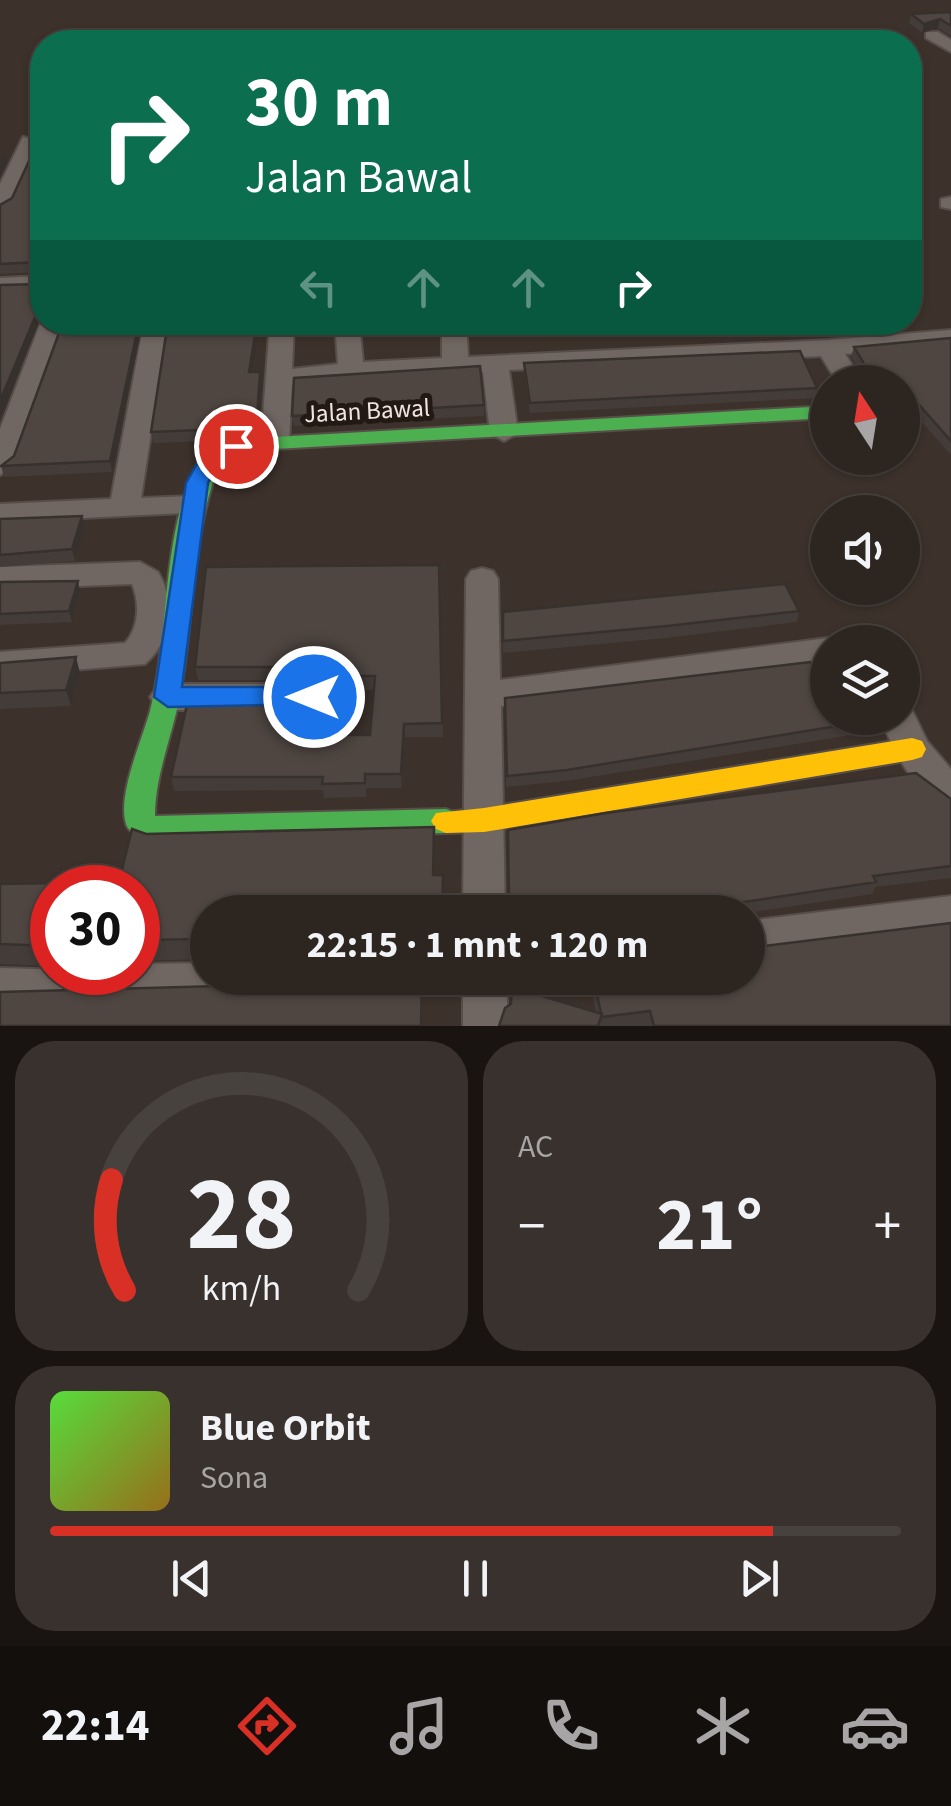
<!DOCTYPE html>
<html lang="id">
<head>
<meta charset="utf-8">
<style>
  :root { --surface:#2d2520; --page:#39312d; --text:#f1f3f6; --muted:#a7a5a5; --line:#48423e; --accent:#d93025 }
  body { margin:0; font-family:"Source Sans 3",sans-serif; background:var(--page); color:var(--text); height:100vh; display:flex; flex-direction:column; font-size:38px; white-space:nowrap }
  * { box-sizing:border-box; margin:0 }
  p { font-size:32px; color:var(--muted) }
  .icon { flex:none; width:55px; height:55px; fill:none; stroke:currentColor; stroke-width:2; stroke-linecap:round; stroke-linejoin:round }
  .map { position:relative; height:1026px; overflow:hidden }
  .details { display:flex; flex-direction:column; gap:15px; padding:15px; background:#191412; flex:1 }
  .details>* { flex:none }
  .guide { position:absolute; left:30px; top:30px; width:892px; height:305px; border-radius:40px; box-shadow:0 2px 8px #0004,0 0 0 2px var(--line); background:#0b6e4f; color:#fff; overflow:hidden }
  .needle { width:65px; rotate:348deg }
  .buttons { position:absolute; left:810px; top:365px; display:grid; gap:20px }
  .buttons a { display:grid; place-items:center; width:110px; height:110px; border-radius:50%; background:var(--surface); box-shadow:0 2px 8px #0004,0 0 0 2px var(--line); font-size:50px }
  .speed { position:absolute; left:30px; top:865px; display:flex; gap:20px; font-size:50px; font-weight:700; text-align:center }
  .speed>* { display:grid; place-content:center; width:130px; height:130px; border-radius:50%; background:var(--surface); box-shadow:0 2px 8px #0004,0 0 0 2px var(--line); line-height:1 }
  .speed .limit { border:15px solid #d22; background:#fff; color:#111 }
  .pin { position:absolute; display:grid; place-items:center; width:85px; height:85px; color:#fff; margin:-42px; border:5px solid #fff; border-radius:50%; box-shadow:0 2px 10px #0007 }
  .me { position:absolute; width:110px; margin:-55px; rotate:270deg; stroke-linejoin:round; filter:drop-shadow(0 0 8px #0008) }
  .turn { display:flex; align-items:center; gap:35px; height:210px; padding:0 50px; font-size:45px }
  .turn .icon { width:130px; height:130px; stroke-width:2.5 }
  .turn b { display:block; font-size:70px; line-height:85px }
  .lanes { display:flex; align-items:center; height:95px; padding:0 50px; background:#0003; justify-content:center; gap:50px; direction:ltr }
  .lanes .off { opacity:.35 }
  .big { font-size:75px; font-weight:700; line-height:1.1 }
  .details .card { flex:1; display:flex; flex-direction:column; justify-content:center; gap:15px; min-width:0; padding:0 35px; border-radius:40px; background:var(--page) }
  .details .dial { align-items:center; gap:0 }
  .dial svg { height:260px; overflow:visible; fill:none; stroke:var(--line); stroke-width:7; stroke-linecap:round; text-anchor:middle }
  .dial text { fill:var(--text); stroke:none }
  .song { display:flex; align-items:center; gap:30px }
  .cover { width:120px; height:120px; border-radius:15px; background:linear-gradient(135deg,hsl(110 70% 55%),hsl(40 70% 35%)) }
  .played { height:10px; border-radius:5px; background:linear-gradient(90deg,var(--accent) 85%,var(--line) 85%) }
  .keys { display:flex; justify-content:space-around; direction:ltr }
  .heat { display:flex; justify-content:space-between; align-items:center; font-size:55px; direction:ltr }
  .details .tiles { flex:1; display:grid; gap:15px; grid-template-columns:1fr 1fr }
  .card:last-child { grid-column:span 2 }
  .trip { position:absolute; left:190px; top:895px; width:575px; height:100px; border-radius:50px; background:var(--surface); box-shadow:0 2px 8px #0004,0 0 0 2px var(--line); font-weight:700; line-height:100px; text-align:center }
  .tabs { display:flex; height:160px; justify-content:space-around; align-items:center; background:#120f0d; color:var(--muted) }
  .tabs .icon { width:70px; height:70px }
  .tabs .on { color:var(--accent) }
  .tabs b { font-size:45px; color:var(--text) }
  .map>svg:first-child { display:block }
  .lines { fill:none; stroke-linecap:round; stroke-linejoin:round }
  .street-casing { stroke:#574e49; stroke-width:4 }
  .fast-casing { stroke:#574e49; stroke-width:4 }
  .slow-casing { stroke:#574e49; stroke-width:4 }
  .street { fill:#706762; fill-rule:evenodd }
  .fast { fill:#4caf50; fill-rule:evenodd }
  .slow { fill:#ffc107; fill-rule:evenodd }
  .wall { fill:#443c38 }
  .shaded-wall { fill:#37312e }
  .building { fill:#4f4641; stroke:#37312e; stroke-width:2.5 }
  .route { fill:#1a73e8; stroke:#114b97; stroke-width:2.5 }
  .labels { text-anchor:middle; dominant-baseline:central; stroke-width:10; stroke-linejoin:round; paint-order:stroke }
  .street-label { font-size:25px; fill:#f1e4de; stroke:#221915 }
</style>
</head>
<body>
<div class="map">
<svg width="951" height="1026" viewBox="0 0 951 1026">
  <rect width="100%" height="100%" fill="#3c312b"/>
  <g class="lines">
    <defs>
      <path id="street" d="M 926,32 L 938,32 L 951,40 L 951,52 L 926,38 Z
        M 23,137 L 40,141 L 11,206 L 0,212 L 0,184 Z
        M 951,197 L 951,209 L 941,207 L 941,199 Z
        M 42,276 L 42,290 L 0,292 L 0,278 Z
        M 42,319 L 65,322 L 14,466 L 0,475 L 0,429 Z
        M 144,322 L 168,322 L 141,498 L 192,496 L 207,505 L 203,512 L 0,522 L 0,504 L 111,499 Z
        M 270,322 L 294,322 L 292,369 L 338,364 L 335,322 L 359,322 L 363,362 L 442,358 L 442,322 L 466,322 L 468,357 L 829,340 L 951,330 L 951,344 L 845,354 L 863,382 L 837,382 L 821,356 L 509,370 L 518,433 L 504,441 L 490,433 L 483,372 L 292,385 L 289,443 L 275,451 L 261,443 Z
        M 140,562 L 158,572 C 176,602 172,640 145,664 L 0,676 L 0,652 L 125,643 C 139,628 140,603 132,584 L 0,589 L 0,567 Z
        M 482,568 L 493,571 L 498,579 L 500,680 L 828,638 L 841,642 L 828,642 L 828,662 L 501,706 L 505,912 L 463,912 L 466,579 L 471,571 Z
        M 168,684 L 314,684 L 326,688 L 332,697 L 326,706 L 314,710 L 168,710 L 156,706 L 150,697 L 156,688 Z
        M 902,706 L 911,708 L 927,741 L 951,769 L 951,810 C 916,799 894,750 880,718 L 902,718 Z
        M 951,896 L 951,932 L 748,959 L 748,921 Z
        M 208,963 L 208,978 L 396,978 L 389,992 L 374,998 L 0,1008 L 0,968 L 138,972 L 138,964 Z
        M 463,978 L 507,978 L 507,1026 L 463,1026 Z"/>
      <path id="fast" d="M 828,406 L 828,418 L 275,449 L 222,458 C 190,534 195,615 180,694 C 173,735 155,774 155,816 L 446,809 L 456,813 L 461,821 L 456,829 L 446,833 L 151,840 C 142,837 129,834 126,824 C 117,795 142,740 150,711 C 172,626 158,526 206,449 L 275,437 Z"/>
      <path id="slow" d="M 912,738 L 922,741 L 926,749 L 922,757 L 912,760 L 484,832 L 446,833 L 436,829 L 431,821 L 436,813 L 484,808 Z"/>
    </defs>
    <!-- street casing -->
    <use href="#street" class="street-casing"/>
    <!-- fast casing -->
    <use href="#fast" class="fast-casing"/>
    <!-- slow casing -->
    <use href="#slow" class="slow-casing"/>
    <!-- street -->
    <use href="#street" class="street"/>
    <!-- fast -->
    <use href="#fast" class="fast"/>
    <!-- slow -->
    <use href="#slow" class="slow"/>
  </g>
  <!-- wall -->
  <path class="wall" d="M 951,12 L 951,36 L 938,28 L 922,33 L 909,23 L 911,14 Z
    M 42,148 L 42,315 L 0,419 L 0,285 L 40,284 L 42,272 L 0,274 L 0,205 L 12,198 Z
    M 63,322 L 143,322 L 112,472 L 4,477 L 1,466 L 14,456 Z
    M 951,338 L 951,455 L 902,400 L 902,382 L 858,382 L 860,375 L 862,375 L 851,357 L 854,347 Z
    M 524,363 L 817,388 L 815,398 L 530,413 L 524,373 Z
    M 252,372 L 262,383 L 258,428 L 202,441 L 153,443 L 151,432 Z
    M 484,405 L 484,416 L 294,426 L 292,416 Z
    M 0,519 L 85,527 L 75,561 L 0,567 Z
    M 439,565 L 443,737 L 405,737 L 402,788 L 366,788 L 366,797 L 324,798 L 323,790 L 174,791 L 171,777 L 320,712 L 317,735 L 370,735 L 374,690 L 332,690 L 314,680 L 198,680 L 195,667 Z
    M 0,582 L 80,592 L 72,622 L 0,625 Z
    M 799,611 L 797,622 L 666,638 L 503,653 L 503,612 Z
    M 0,663 L 80,673 L 71,706 L 0,709 Z
    M 505,698 L 828,698 L 874,720 L 871,732 L 566,781 L 506,787 Z
    M 951,799 L 951,878 L 875,887 L 873,894 L 748,913 L 500,912 L 500,904 Z
    M 146,834 L 434,847 L 434,875 L 208,912 L 208,959 L 138,961 L 138,888 L 52,888 L 52,966 L 0,964 L 0,884 L 119,882 Z
    M 589,978 L 748,978 L 951,1026 L 499,1026 L 596,1012 Z"/>
  <!-- shaded-wall -->
  <path class="shaded-wall" d="M 940,19 L 938,28 L 922,33 L 924,24 Z
    M 4,153 L 7,162 L 0,176 L 0,162 Z
    M 40,305 L 42,315 L 0,419 L 0,401 Z
    M 139,322 L 143,322 L 112,472 L 110,461 Z
    M 257,322 L 260,322 L 250,383 L 249,372 Z
    M 260,372 L 262,383 L 258,428 L 202,441 L 200,430 Z
    M 82,516 L 85,527 L 75,561 L 72,549 Z
    M 78,581 L 80,592 L 72,622 L 69,611 Z
    M 76,657 L 80,673 L 71,706 L 66,690 Z
    M 318,698 L 320,712 L 315,749 L 314,735 Z
    M 404,724 L 405,737 L 402,788 L 401,774 Z"/>
  <!-- building -->
  <path class="building" d="M 951,12 L 951,26 L 940,19 L 924,24 L 911,14 Z
    M 35,148 L 42,148 L 42,265 L 39,262 L 0,264 L 0,205 L 12,198 Z
    M 42,270 L 42,305 L 40,305 L 0,401 L 0,285 L 40,284 Z
    M 63,322 L 139,322 L 110,461 L 1,466 L 14,456 Z
    M 168,322 L 257,322 L 249,372 L 260,372 L 257,418 L 200,430 L 151,432 Z
    M 951,338 L 951,441 L 906,390 L 902,390 L 902,382 L 865,382 L 860,375 L 869,372 L 854,347 Z
    M 800,351 L 817,388 L 530,403 L 524,363 Z
    M 480,366 L 484,405 L 292,416 L 294,378 Z
    M 82,516 L 72,549 L 0,555 L 0,519 Z
    M 439,565 L 442,723 L 404,724 L 401,774 L 365,774 L 365,783 L 322,784 L 323,777 L 171,777 L 188,700 L 318,698 L 314,735 L 370,735 L 375,676 L 330,676 L 312,667 L 195,667 L 206,567 Z
    M 78,581 L 69,611 L 0,614 L 0,582 Z
    M 785,584 L 799,611 L 667,626 L 503,641 L 503,612 Z
    M 76,657 L 66,690 L 0,693 L 0,663 Z
    M 810,662 L 828,698 L 828,718 L 873,718 L 874,720 L 567,770 L 507,776 L 505,698 Z
    M 916,773 L 951,799 L 951,866 L 873,876 L 876,882 L 751,901 L 657,912 L 502,912 L 500,904 L 509,900 L 508,830 L 606,813 Z
    M 434,827 L 433,875 L 443,875 L 442,912 L 208,912 L 207,954 L 203,939 L 138,940 L 138,888 L 52,888 L 52,946 L 0,944 L 0,884 L 119,882 L 132,829 L 146,834 Z
    M 951,923 L 951,1026 L 654,1026 L 650,1011 L 602,1017 L 593,978 L 748,978 L 748,948 Z
    M 381,978 L 422,978 L 421,1026 L 0,1026 L 0,992 L 372,982 Z
    M 512,987 L 602,1014 L 598,1026 L 499,1026 L 505,1008 L 511,1004 Z"/>
  <!-- route -->
  <path class="route" d="M 236,440 L 247,446 L 222,457 L 208,483 L 182,687 L 314,687 L 324,690 L 328,697 L 324,704 L 168,707 L 154,697 L 186,483 L 206,448 Z"/>
  <g class="labels">
    <!-- street labels -->
    <g class="street-label">
      <text transform="translate(367 411) rotate(-3)">Jalan Bawal</text>
    </g>
  </g>
</svg>
<div class="buttons">
<a><svg class="needle" viewBox="-14 -14 28 28"><path d="M0-13l5 13h-10z" fill="#e53935"/><path d="M0 13l5-13h-10z" fill="#a7a5a5"/></svg></a>
<a><svg class="icon" aria-label="sound" viewBox="0 0 24 24"><path d="M4 9h4l5-4v14l-5-4H4zM17 9q2 3 0 6"/></svg></a>
<a><svg class="icon" aria-label="layers" viewBox="0 0 24 24"><path d="M12 4l9 5-9 5-9-5zM3 14l9 5 9-5"/></svg></a>
</div>
<div class="speed"><div class="limit">30</div></div>
<div class="pin" style="left:236px;top:446px;background:#d93025"><svg class="icon" aria-label="arrive" viewBox="0 0 24 24"><path d="M6 21V4h12l-3 4 3 4H6"/></svg></div>
<svg class="me" style="left:314px;top:697px" viewBox="-20 -20 40 40"><circle r="17" fill="#1a73e8" stroke="#fff" stroke-width="3"/><path d="M0-11L8 9 0 5-8 9z" fill="#fff"/></svg>
<div class="trip">22:15 · 1 mnt · 120 m</div>
<div class="guide">
<div class="turn"><svg class="icon" aria-label="right" viewBox="0 0 24 24"><path d="M7 20v-9h11M14 6l5 5-5 5"/></svg><div><b>30 m</b>Jalan Bawal</div></div>
<div class="lanes"><svg class="icon off" aria-label="left" viewBox="0 0 24 24"><path d="M17 20v-9H6M10 6l-5 5 5 5"/></svg><svg class="icon off" aria-label="ahead" viewBox="0 0 24 24"><path d="M12 20V5M6 11l6-6 6 6"/></svg><svg class="icon off" aria-label="ahead" viewBox="0 0 24 24"><path d="M12 20V5M6 11l6-6 6 6"/></svg><svg class="icon" aria-label="right" viewBox="0 0 24 24"><path d="M7 20v-9h11M14 6l5 5-5 5"/></svg></div>
</div>
</div>
<section class="details">
<div class="tiles">
<div class="card dial"><svg viewBox="0 0 100 80">
<path d="M14 69A42 42 0 1 1 86 69"/>
<path d="M14 69A42 42 0 0 1 10 35" stroke="#d93025"/>
<text x="50" y="56" font-size="32" font-weight="700">28</text>
<text x="50" y="72" font-size="11">km/h</text>
</svg></div>
<div class="card"><p>AC</p>
<div class="heat"><a>−</a><b class="big">21°</b><a>+</a></div>
</div>
<div class="card">
<div class="song"><i class="cover"></i><div><b>Blue Orbit</b><p>Sona</p></div></div>
<div class="played"></div>
<div class="keys"><svg class="icon" aria-label="previous" viewBox="0 0 24 24"><path d="M18 5L8 12l10 7zM5 5v14"/></svg><svg class="icon" aria-label="pause" viewBox="0 0 24 24"><path d="M8 5v14M16 5v14"/></svg><svg class="icon" aria-label="next" viewBox="0 0 24 24"><path d="M6 5l10 7-10 7zM19 5v14"/></svg></div>
</div>
</div>
</section>
<nav class="tabs">
<b>22:14</b>
<svg class="icon on" aria-label="directions" viewBox="0 0 24 24"><path d="M12 3l9 9-9 9-9-9zM9 14v-3h6M13 9l2 2-2 2"/></svg>
<svg class="icon" aria-label="music" viewBox="0 0 24 24"><path d="M9 18V5l10-2v13"/><circle cx="6" cy="18" r="3"/><circle cx="16" cy="16" r="3"/></svg>
<svg class="icon" aria-label="phone" viewBox="0 0 24 24"><path d="M5 4h4l2 5-3 2q2 4 5 5l2-3 5 2v4C11 20 4 13 5 4z"/></svg>
<svg class="icon" aria-label="climate" viewBox="0 0 24 24"><path d="M12 3v18M4 7l16 10M4 17L20 7"/></svg>
<svg class="icon" aria-label="car" viewBox="0 0 24 24"><path d="M5 17H2v-5l4-1 3-4h7l3 4 3 1v5h-3M9 17h6M6 11h13"/><circle cx="7" cy="17" r="2"/><circle cx="17" cy="17" r="2"/></svg>
</nav>
</body>
</html>
